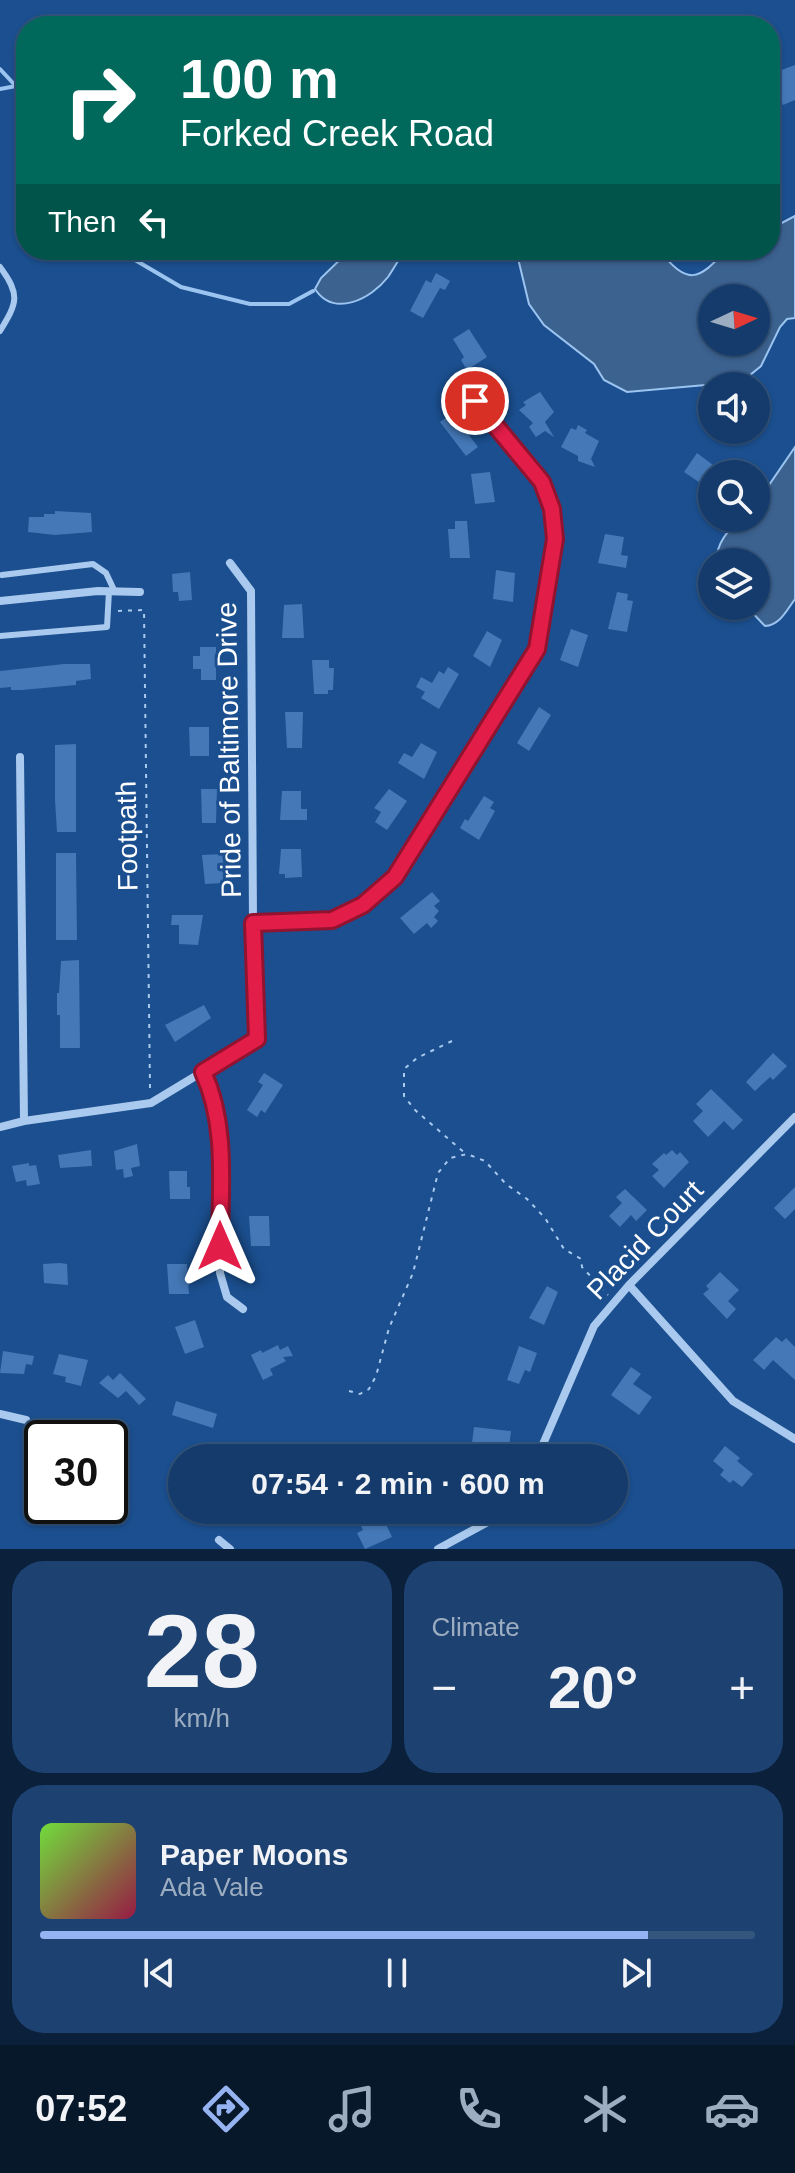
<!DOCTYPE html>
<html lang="en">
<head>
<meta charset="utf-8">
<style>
  :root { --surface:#143b6b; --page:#1d4271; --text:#f1f3f6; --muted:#9dadc1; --line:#33557e; --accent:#95b2f1 }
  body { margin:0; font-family:Helvetica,sans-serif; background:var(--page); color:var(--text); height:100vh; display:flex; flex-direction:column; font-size:30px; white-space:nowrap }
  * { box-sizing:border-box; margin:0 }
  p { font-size:26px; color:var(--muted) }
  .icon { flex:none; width:44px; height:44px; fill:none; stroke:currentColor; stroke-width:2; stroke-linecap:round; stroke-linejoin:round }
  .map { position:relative; height:1549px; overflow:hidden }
  .panel { display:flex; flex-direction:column; gap:12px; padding:12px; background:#0b203b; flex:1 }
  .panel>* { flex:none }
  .hud { position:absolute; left:16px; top:16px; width:764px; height:244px; border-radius:32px; box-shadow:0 2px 6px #0004,0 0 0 2px var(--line); background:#00695c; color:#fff; overflow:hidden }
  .needle { width:52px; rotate:86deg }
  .controls { position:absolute; left:698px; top:284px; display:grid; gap:16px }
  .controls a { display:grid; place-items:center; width:72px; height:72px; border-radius:50%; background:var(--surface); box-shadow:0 2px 6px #0004,0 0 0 2px var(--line); font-size:40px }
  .speed { position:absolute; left:24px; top:1420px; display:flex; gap:16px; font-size:40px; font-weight:700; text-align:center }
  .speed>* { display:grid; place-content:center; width:104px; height:104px; border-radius:50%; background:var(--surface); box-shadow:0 2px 6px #0004,0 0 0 2px var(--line); line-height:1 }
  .speed .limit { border:4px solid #111; border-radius:12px; background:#fff; color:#111 }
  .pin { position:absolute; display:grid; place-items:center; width:68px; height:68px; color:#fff; margin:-34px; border:4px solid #fff; border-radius:50%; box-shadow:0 2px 8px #0007 }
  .me { position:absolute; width:88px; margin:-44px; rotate:0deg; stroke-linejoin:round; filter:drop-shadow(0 0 6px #0008) }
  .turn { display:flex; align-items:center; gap:28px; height:168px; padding:0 32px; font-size:36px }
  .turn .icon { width:104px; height:104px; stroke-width:2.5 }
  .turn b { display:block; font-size:56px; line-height:68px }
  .then { display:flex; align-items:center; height:76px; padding:0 32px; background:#0003; gap:16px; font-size:30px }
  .big { font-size:60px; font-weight:800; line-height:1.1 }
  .panel .widget { flex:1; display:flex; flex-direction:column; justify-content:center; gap:12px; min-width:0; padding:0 28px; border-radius:32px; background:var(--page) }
  .panel .dial { align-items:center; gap:0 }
  .dial b { font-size:104px; line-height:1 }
  .song { display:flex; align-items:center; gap:24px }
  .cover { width:96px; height:96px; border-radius:12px; background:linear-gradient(135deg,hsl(100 70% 55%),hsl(340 70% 35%)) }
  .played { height:8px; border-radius:4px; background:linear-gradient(90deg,var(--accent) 85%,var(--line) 85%) }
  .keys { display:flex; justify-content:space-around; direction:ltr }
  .heat { display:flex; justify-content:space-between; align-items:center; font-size:44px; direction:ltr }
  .panel .tiles { flex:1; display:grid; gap:12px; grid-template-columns:1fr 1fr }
  .widget:last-child { grid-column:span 2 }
  .trip { position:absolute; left:168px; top:1444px; width:460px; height:80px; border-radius:40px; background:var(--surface); box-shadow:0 2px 6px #0004,0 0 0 2px var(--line); font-weight:800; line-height:80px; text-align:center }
  .dock { display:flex; height:128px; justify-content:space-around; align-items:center; background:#08182b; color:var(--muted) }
  .dock .icon { width:56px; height:56px }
  .dock .on { color:var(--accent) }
  .dock b { font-size:36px; color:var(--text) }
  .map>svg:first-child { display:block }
  .water { fill:#3c6290; stroke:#9cc4f0; stroke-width:2; fill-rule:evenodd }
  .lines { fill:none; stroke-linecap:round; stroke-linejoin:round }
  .stream { stroke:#9cc4f0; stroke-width:4 }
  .building { fill:#4478b7 }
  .path { stroke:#a9c9ee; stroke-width:2; stroke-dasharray:4 6; stroke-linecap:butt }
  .lane { stroke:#a9c9ee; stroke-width:6 }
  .street { stroke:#a9c9ee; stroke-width:8 }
  .route-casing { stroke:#92132f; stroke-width:20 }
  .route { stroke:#e11d48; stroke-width:14 }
  .labels { text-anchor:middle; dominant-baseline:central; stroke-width:6; stroke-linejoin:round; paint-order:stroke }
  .street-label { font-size:28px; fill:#fff; stroke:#1b4f8f }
</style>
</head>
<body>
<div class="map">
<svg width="795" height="1549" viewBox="0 0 795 1549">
  <rect width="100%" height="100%" fill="#1b4f8f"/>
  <!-- water -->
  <path class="water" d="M 795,216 L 795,318 L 787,319 L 780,327 L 761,366 L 750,375 L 728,383 L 627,392 L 604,380 L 594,364 L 544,325 L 529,304 L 516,250 L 659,250 C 688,286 698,281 726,250 L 770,250 L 770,229 ZM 756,298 L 756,342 L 712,342 L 712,298 Z
    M 350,250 L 405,250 C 399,259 394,268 388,277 C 371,299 334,318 315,289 L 321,278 Z
    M 795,447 L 795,599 C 786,611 780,625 765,626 L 746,606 L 756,606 L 756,562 L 716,562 C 717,542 727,532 741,518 L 756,518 L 756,504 Z"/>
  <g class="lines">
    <!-- stream -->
    <path class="stream" d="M 0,69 L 26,97
      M 0,89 L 16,86
      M 133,250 L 135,260 L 181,287 L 250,304 L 289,304 L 313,291"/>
  </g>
  <!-- building -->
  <path class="building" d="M 795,65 L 795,100 L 783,105 L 771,74 Z
    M 436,273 L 450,281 L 445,290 L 440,288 L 423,318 L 410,311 L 426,280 L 431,283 Z
    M 469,329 L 487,357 L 467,370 L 461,360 L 464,357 L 453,339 Z
    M 540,392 L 554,412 L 545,422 L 554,437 L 545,431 L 536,437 L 529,427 L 533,423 L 519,410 L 526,405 L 523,402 Z
    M 452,413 L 478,447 L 466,456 L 440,422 Z
    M 578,425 L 587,430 L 585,433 L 599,441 L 591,459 L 595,467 L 578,461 L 578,456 L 561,447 L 571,428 L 576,430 Z
    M 697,453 L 725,474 L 712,474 L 712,491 L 684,472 Z
    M 490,472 L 495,502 L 475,504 L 471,474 Z
    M 55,511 L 91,513 L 92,532 L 55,535 L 28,532 L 29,517 L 44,517 L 44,514 L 55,514 Z
    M 455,521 L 467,521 L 470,558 L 450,558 L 448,529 L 455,529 Z
    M 605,534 L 624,537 L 621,555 L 628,556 L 626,568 L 598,563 Z
    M 496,570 L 515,573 L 513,602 L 493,599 Z
    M 190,572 L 192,600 L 179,601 L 178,592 L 173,592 L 172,574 Z
    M 617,592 L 628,594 L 627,600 L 633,601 L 627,632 L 608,629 Z
    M 302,604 L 304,638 L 282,638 L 284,605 Z
    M 571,629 L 588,635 L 578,667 L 560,660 Z
    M 487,631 L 502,640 L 490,667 L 473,656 Z
    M 200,647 L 216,647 L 216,680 L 201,680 L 201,669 L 193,669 L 193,656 L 200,656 Z
    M 312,660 L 329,660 L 329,668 L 334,668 L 333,690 L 328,690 L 328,694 L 314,694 Z
    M 64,664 L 90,664 L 91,679 L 76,681 L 76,685 L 22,690 L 11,690 L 11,687 L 0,688 L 0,671 Z
    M 448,667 L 459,674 L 439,709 L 421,698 L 425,692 L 416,687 L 421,677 L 432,683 L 439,671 L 444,674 Z
    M 539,707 L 551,715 L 529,751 L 517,743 Z
    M 285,712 L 303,712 L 302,748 L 287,748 Z
    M 189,727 L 209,727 L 209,756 L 190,756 Z
    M 421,743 L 437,752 L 424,779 L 398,763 L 404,753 L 412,757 Z
    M 76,744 L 76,832 L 57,832 L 55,800 L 55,745 Z
    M 201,789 L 217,789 L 216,823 L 202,823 Z
    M 389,789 L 407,801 L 387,830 L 375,822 L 381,812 L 374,808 Z
    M 282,791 L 301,791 L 301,809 L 307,809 L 307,820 L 280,820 Z
    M 484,796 L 494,802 L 490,808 L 495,811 L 479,840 L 460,828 L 465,819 L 468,821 Z
    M 281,849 L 301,849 L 302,877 L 285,878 L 285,874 L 279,874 Z
    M 56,853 L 76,853 L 77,940 L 56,940 Z
    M 223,854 L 224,883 L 205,884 L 202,855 Z
    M 432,892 L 440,901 L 434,906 L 439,911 L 434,917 L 438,921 L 431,928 L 427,923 L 414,934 L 400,918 Z
    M 172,915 L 203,915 L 198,945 L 179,944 L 179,925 L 171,925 Z
    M 79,960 L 80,1048 L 60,1048 L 60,1015 L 57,1015 L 57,993 L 59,993 L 61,961 Z
    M 204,1005 L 211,1018 L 175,1042 L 165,1025 Z
    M 773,1053 L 787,1066 L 773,1080 L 770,1077 L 755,1091 L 746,1082 Z
    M 264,1073 L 283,1085 L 265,1113 L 261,1110 L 257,1117 L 247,1110 L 263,1085 L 258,1082 Z
    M 711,1089 L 743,1120 L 733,1130 L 724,1121 L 708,1137 L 693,1121 L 703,1111 L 696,1104 Z
    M 137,1144 L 140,1166 L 131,1168 L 133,1176 L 124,1178 L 123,1169 L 116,1170 L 114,1151 Z
    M 91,1150 L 92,1166 L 60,1168 L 58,1155 Z
    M 672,1150 L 677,1155 L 680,1152 L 689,1162 L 664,1188 L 652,1176 L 659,1170 L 652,1164 L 664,1153 L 666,1155 Z
    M 29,1163 L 29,1166 L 36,1165 L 40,1184 L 27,1186 L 26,1180 L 16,1182 L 12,1166 Z
    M 169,1171 L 187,1171 L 187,1187 L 190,1187 L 190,1199 L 170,1199 Z
    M 795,1187 L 795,1209 L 785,1219 L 774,1208 Z
    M 625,1189 L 647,1210 L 636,1221 L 631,1215 L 620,1227 L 609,1216 L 622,1203 L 616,1197 Z
    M 249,1216 L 269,1216 L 270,1246 L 251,1246 Z
    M 60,1263 L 67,1264 L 68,1285 L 44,1283 L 43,1264 Z
    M 167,1264 L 187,1264 L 189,1294 L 169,1294 Z
    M 720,1272 L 739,1290 L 728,1301 L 736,1309 L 727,1319 L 703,1294 L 709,1289 L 706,1286 Z
    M 547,1286 L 558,1292 L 544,1325 L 529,1318 Z
    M 195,1320 L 204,1347 L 185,1354 L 175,1327 Z
    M 776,1337 L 782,1342 L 786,1338 L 795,1347 L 795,1380 L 773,1360 L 764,1370 L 753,1360 Z
    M 278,1345 L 280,1350 L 288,1346 L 293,1356 L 283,1357 L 286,1361 L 270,1369 L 273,1375 L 263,1380 L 251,1355 L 261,1350 L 262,1353 Z
    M 519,1346 L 537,1353 L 530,1372 L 525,1370 L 519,1384 L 507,1380 Z
    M 3,1351 L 34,1356 L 32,1365 L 26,1364 L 24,1374 L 0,1373 Z
    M 59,1354 L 88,1360 L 81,1386 L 65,1382 L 66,1377 L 53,1374 Z
    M 631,1367 L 641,1374 L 633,1384 L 652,1397 L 639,1415 L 611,1395 Z
    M 120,1373 L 146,1399 L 139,1405 L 126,1391 L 118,1398 L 99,1383 L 108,1375 L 113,1380 Z
    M 176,1401 L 217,1414 L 213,1428 L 172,1415 Z
    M 474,1427 L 511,1431 L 509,1448 L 492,1445 L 488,1458 L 470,1458 Z
    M 725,1446 L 740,1458 L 737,1461 L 753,1474 L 742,1487 L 733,1480 L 730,1483 L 720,1475 L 724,1470 L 713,1461 Z
    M 383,1518 L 392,1537 L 365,1549 L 357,1533 L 363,1530 L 360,1524 L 370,1519 L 373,1524 Z"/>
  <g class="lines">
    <!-- path -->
    <path class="path" d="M 118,611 L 144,610 L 150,1088
      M 452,1041 L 417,1058 L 404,1069 L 404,1096 L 415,1110 L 466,1154
      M 349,1391 L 360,1394 L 369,1389 L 376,1376 L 389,1328 L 413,1273 L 438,1173 L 450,1158 L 467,1154 L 485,1161 L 506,1184 L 527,1199 L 545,1218 L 564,1249 L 581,1259 L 582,1267 L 608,1295"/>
    <!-- lane -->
    <path class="lane" d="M 0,267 C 21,295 17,303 0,331
      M 2,575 L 93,564 L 106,573 L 115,592
      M 0,636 L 107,627 L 109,591"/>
    <!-- street -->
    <path class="street" d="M 0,601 L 98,591 L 140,592
      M 20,757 L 24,1121
      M 253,923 L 332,920 L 363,905 L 395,877 L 537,649 L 555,539 L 552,509 L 542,482 L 475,401
      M 203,1072 L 214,1097 L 220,1141 L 220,1273 L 227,1297 L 243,1309
      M 0,1127 L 24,1121 L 151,1103 L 257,1039 L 253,923 L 251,591 L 230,563
      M 629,1285 L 733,1401 L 795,1439
      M 0,1414 L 26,1420
      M 537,1458 L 594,1326 L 629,1285 L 795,1117
      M 219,1540 L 230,1549
      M 438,1549 L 510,1510"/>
  </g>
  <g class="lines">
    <defs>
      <path id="route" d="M 220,1246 C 220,1188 228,1126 203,1072 L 257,1039 L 253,923 L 332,920 L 363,905 L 395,877 L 537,649 L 555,539 L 552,509 L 542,482 L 475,401"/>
    </defs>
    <!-- route casing -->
    <use href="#route" class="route-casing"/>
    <!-- route -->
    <use href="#route" class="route"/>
  </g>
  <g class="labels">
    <!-- street labels -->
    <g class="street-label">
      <text transform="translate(229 750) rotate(-91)">Pride of Baltimore Drive</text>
      <text transform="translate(127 836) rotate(-91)">Footpath</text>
      <text transform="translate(645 1240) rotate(-46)">Placid Court</text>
    </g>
  </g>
</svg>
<div class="controls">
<a><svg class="needle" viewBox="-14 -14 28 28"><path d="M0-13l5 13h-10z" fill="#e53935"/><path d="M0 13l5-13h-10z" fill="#9dadc1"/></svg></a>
<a><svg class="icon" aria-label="sound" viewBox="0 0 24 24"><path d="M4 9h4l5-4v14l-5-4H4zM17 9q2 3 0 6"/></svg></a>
<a><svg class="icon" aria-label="search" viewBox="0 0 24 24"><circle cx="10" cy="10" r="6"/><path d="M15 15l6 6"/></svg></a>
<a><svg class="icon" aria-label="layers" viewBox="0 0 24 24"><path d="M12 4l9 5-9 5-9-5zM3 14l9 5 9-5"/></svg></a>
</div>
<div class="speed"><div class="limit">30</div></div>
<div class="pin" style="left:475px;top:401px;background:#d93025"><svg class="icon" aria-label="arrive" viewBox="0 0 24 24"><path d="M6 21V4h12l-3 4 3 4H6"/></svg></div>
<svg class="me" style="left:220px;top:1246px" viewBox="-20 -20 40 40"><path d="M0-17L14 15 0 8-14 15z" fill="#e11d48" stroke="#fff" stroke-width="4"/></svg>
<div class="trip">07:54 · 2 min · 600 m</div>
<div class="hud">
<div class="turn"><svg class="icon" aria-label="right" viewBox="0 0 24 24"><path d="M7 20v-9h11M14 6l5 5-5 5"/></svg><div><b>100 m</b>Forked Creek Road</div></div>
<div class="then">Then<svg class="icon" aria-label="left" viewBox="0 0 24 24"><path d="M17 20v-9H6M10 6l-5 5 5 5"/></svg></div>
</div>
</div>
<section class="panel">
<div class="tiles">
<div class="widget dial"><b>28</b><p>km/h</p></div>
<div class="widget"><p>Climate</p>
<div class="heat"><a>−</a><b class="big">20°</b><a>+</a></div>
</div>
<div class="widget">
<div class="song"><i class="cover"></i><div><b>Paper Moons</b><p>Ada Vale</p></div></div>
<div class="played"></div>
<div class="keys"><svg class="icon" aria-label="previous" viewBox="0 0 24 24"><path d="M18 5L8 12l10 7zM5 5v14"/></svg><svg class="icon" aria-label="pause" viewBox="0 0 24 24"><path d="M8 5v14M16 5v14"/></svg><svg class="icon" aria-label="next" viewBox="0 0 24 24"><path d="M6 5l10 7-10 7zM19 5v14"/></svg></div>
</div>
</div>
</section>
<nav class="dock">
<b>07:52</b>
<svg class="icon on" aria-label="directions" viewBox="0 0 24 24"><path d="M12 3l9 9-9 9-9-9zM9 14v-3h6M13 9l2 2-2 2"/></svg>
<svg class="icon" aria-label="music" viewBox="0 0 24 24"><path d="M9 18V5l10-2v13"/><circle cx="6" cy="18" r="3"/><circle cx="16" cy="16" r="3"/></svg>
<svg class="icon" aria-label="phone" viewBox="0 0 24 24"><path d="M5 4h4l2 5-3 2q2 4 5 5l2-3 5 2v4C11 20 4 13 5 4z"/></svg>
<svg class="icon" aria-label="climate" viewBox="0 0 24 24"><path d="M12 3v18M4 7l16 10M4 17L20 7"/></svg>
<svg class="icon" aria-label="car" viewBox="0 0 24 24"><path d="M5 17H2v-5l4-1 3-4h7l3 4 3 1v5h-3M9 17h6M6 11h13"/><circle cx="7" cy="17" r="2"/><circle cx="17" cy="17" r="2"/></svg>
</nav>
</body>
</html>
